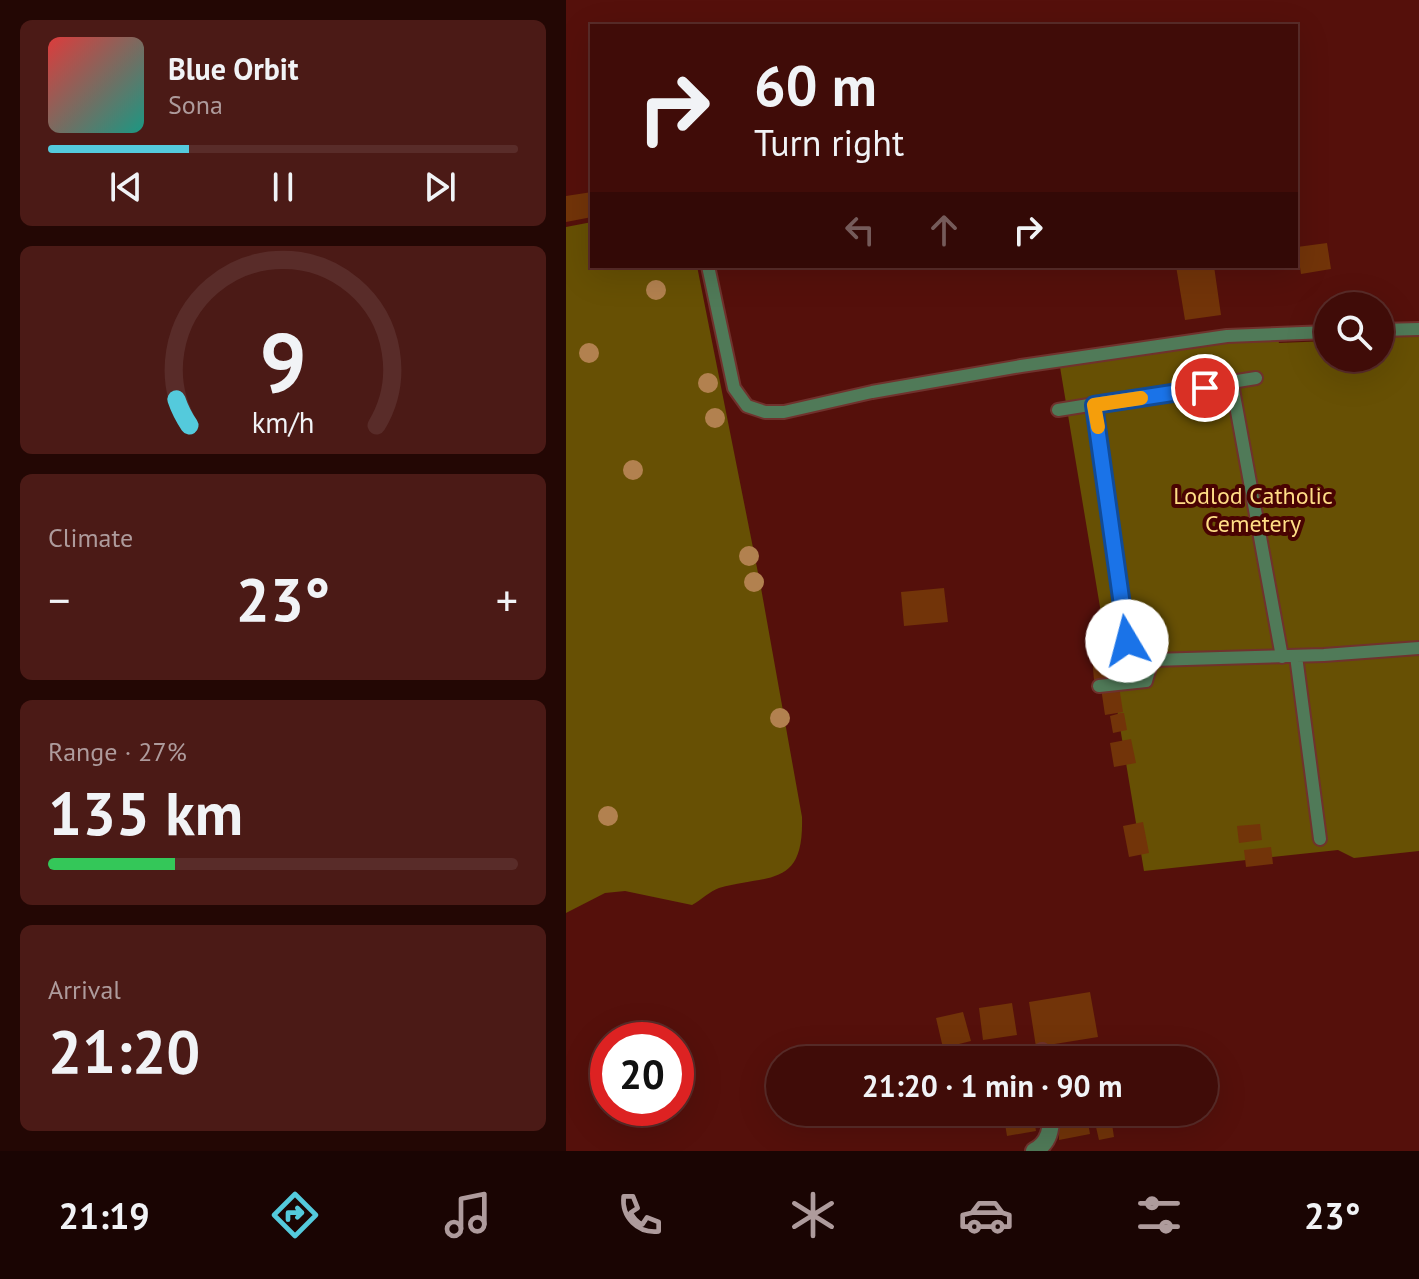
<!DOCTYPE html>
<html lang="en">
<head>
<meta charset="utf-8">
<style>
  :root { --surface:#400c08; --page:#4b1a16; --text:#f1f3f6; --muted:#ae9b9c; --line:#592c29; --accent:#54cadc }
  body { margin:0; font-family:"PT Sans",sans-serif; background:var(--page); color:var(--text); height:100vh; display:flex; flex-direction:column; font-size:30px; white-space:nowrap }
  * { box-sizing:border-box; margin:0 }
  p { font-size:26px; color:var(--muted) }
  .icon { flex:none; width:44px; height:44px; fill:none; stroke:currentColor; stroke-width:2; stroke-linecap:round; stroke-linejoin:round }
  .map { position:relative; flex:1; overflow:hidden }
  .side { display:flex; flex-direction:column; gap:20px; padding:20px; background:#230704; width:566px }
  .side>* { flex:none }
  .banner { position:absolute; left:24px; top:24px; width:708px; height:244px; border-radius:0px; box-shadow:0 8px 32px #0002,0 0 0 2px var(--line); background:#400c08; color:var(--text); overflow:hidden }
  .buttons { position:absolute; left:748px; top:292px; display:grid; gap:16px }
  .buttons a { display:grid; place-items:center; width:80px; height:80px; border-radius:50%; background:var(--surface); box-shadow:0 8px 32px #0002,0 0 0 2px var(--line); font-size:40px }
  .speed { position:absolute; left:24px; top:1022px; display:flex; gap:16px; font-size:40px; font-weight:700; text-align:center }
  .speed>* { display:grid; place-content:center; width:104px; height:104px; border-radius:50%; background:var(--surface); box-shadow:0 8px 32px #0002,0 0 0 2px var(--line); line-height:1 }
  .speed .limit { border:12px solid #d22; background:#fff; color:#111 }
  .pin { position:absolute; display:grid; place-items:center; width:68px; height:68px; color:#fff; margin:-34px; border:4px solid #fff; border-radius:50%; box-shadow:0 2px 8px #0007 }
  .me { position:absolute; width:88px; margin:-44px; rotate:352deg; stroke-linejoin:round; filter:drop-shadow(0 0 6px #0008) }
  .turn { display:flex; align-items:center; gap:28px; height:168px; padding:0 32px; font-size:36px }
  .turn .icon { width:104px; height:104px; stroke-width:2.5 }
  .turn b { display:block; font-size:56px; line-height:68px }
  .lanes { display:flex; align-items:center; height:76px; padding:0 32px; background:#0003; justify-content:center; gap:40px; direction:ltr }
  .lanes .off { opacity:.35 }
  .big { font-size:60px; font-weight:700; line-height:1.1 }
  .side .tile { flex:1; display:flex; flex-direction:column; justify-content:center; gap:12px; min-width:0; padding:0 28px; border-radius:12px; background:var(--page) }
  .side .dial { align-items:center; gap:0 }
  .dial svg { height:208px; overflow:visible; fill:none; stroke:var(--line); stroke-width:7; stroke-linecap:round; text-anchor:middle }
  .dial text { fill:var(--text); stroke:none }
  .song { display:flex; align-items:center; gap:24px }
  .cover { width:96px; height:96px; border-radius:12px; background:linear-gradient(135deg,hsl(0 70% 55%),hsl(170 70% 35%)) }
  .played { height:8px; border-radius:4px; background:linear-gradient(90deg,var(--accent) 30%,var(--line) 30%) }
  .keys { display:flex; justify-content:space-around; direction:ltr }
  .heat { display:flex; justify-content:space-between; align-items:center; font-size:44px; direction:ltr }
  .charge { height:12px; border-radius:6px; background:linear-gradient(90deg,#34c759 27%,var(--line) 0) }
  .trip { position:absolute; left:200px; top:1046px; width:452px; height:80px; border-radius:40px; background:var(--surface); box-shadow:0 8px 32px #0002,0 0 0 2px var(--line); font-weight:700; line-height:80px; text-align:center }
  .menu { display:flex; height:128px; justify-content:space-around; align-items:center; background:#1a0503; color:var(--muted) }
  .menu .icon { width:56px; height:56px }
  .menu .on { color:var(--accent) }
  .menu b { font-size:36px; color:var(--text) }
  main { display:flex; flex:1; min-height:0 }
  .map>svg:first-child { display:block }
  .green { fill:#675004 }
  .building { fill:#723409 }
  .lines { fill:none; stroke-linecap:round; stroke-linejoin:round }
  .service-casing { stroke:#70322d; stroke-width:16 }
  .minor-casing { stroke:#70322d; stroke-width:20 }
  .service { stroke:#507a58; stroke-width:12 }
  .minor { stroke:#507a58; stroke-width:16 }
  .tree { fill:#b2814f }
  .route-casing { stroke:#114b97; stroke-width:20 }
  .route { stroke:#1a73e8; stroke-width:14 }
  .slow { stroke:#f59e0b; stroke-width:14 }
  .labels { text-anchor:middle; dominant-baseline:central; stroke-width:8; stroke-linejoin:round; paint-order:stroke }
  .park-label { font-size:24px; fill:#ffdd86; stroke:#490302 }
</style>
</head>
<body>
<main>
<section class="side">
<div class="tile">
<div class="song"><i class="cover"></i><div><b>Blue Orbit</b><p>Sona</p></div></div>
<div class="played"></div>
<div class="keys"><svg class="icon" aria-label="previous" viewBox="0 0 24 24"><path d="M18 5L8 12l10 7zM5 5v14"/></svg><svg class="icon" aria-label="pause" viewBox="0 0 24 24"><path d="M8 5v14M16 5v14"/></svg><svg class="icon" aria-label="next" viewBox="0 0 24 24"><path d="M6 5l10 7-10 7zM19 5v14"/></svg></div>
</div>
<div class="tile dial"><svg viewBox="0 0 100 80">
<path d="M14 69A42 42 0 1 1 86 69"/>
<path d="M14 69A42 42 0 0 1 9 59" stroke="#54cadc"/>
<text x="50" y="56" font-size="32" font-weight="700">9</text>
<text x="50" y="72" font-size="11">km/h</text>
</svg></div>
<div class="tile"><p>Climate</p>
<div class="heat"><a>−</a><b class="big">23°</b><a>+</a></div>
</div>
<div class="tile"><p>Range · 27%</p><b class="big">135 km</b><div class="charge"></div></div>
<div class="tile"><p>Arrival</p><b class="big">21:20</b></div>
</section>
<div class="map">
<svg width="853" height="1151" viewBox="0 0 853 1151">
  <rect width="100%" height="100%" fill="#55100b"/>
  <!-- green -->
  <path class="green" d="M 26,222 L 26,266 L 131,266 L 195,588 L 236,817 C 238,888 204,874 153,888 C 144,891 135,900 126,905 L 59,891 L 39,893 L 0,913 L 0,227 Z
    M 709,330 L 713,343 L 762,341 L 762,358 L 814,358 L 814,338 L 853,336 L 853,851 L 788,858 L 772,850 L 578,871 L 493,361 Z"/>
  <!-- building -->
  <path class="building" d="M 26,192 L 26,217 L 0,222 L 0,196 Z
    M 761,243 L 765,269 L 735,274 L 731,247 Z
    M 610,266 L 648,266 L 655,315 L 619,320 Z
    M 378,588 L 382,622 L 338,626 L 335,592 Z
    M 574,642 L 577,676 L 528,680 L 525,646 Z
    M 553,686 L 557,712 L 539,715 L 535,688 Z
    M 555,713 L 558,713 L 561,730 L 547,733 L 544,716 Z
    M 565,739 L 570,763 L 548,767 L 544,743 Z
    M 577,822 L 583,853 L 563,857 L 557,826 Z
    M 694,824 L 696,840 L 673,843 L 671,826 Z
    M 705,847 L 707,864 L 680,867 L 678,850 Z
    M 524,992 L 532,1037 L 470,1047 L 463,1002 Z
    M 446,1003 L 451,1035 L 417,1040 L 413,1008 Z
    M 397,1012 L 405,1041 L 377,1048 L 370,1018 Z
    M 437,1112 L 467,1112 L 470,1131 L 441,1136 Z
    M 493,1112 L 520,1112 L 524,1134 L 493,1140 Z
    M 546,1124 L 548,1137 L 533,1140 L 530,1127 Z"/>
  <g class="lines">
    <defs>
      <path id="service" d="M 142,266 L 168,388 L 181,406 L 199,412 L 218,412 L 306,392 L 455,366 L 661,336 L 762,332
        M 814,330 L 853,329
        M 666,384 L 716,657
        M 528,405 L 561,641
        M 492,410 L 690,378
        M 529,643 L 574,640 L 586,660 L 580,681 L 533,686
        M 730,656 L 754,839
        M 586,660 L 758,655 L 853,648"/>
      <path id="minor" d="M 476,1052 L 478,1060
        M 468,1151 C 484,1143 485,1128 486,1112"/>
    </defs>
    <!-- service casing -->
    <use href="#service" class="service-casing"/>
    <!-- minor casing -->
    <use href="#minor" class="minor-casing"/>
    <!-- service -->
    <use href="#service" class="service"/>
    <!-- minor -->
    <use href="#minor" class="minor"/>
  </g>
  <!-- trees -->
  <g class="tree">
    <circle cx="90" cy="290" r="10"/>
    <circle cx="23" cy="353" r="10"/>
    <circle cx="142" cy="383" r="10"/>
    <circle cx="149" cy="418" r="10"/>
    <circle cx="67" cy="470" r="10"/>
    <circle cx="183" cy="556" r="10"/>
    <circle cx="188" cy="582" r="10"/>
    <circle cx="214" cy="718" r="10"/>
    <circle cx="42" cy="816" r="10"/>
  </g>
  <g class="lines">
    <defs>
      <path id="route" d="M 561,641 L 528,405 L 639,388"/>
    </defs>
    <!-- route casing -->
    <use href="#route" class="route-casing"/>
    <!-- route -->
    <use href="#route" class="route"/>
    <!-- slow -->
    <path class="slow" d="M 532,427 L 528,405 L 575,398"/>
  </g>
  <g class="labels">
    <!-- park labels -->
    <g class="park-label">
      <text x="687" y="495">Lodlod Catholic<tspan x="687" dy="28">Cemetery</tspan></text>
    </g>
  </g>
</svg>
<div class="buttons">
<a><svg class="icon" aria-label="search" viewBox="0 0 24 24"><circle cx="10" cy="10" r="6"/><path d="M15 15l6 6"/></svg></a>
</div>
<div class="speed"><div class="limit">20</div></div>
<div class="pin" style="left:639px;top:388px;background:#d93025"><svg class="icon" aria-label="arrive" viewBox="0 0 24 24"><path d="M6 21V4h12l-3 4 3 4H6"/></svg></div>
<svg class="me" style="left:561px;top:641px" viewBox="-20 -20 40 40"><circle r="19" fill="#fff"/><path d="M0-13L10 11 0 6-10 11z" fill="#1a73e8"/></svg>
<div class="trip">21:20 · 1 min · 90 m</div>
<div class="banner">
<div class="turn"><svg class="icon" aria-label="right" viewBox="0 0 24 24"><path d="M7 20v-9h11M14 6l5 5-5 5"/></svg><div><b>60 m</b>Turn right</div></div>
<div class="lanes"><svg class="icon off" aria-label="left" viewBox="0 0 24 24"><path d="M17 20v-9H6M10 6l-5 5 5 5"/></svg><svg class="icon off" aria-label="ahead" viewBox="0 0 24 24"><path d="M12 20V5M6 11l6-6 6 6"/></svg><svg class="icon" aria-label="right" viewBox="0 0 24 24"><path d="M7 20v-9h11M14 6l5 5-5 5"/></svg></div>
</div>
</div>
</main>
<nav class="menu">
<b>21:19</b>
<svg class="icon on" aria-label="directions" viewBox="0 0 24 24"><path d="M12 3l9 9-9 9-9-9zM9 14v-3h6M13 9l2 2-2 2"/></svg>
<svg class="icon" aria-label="music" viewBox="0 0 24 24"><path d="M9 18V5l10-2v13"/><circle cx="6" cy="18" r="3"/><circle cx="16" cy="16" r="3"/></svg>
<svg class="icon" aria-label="phone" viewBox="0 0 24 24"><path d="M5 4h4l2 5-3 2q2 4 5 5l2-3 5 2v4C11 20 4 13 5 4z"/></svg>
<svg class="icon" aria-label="climate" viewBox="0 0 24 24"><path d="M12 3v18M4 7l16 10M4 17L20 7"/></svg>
<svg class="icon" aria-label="car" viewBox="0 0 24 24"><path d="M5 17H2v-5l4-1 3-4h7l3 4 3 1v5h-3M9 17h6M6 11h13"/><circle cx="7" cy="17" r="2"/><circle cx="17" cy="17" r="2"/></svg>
<svg class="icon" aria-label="filters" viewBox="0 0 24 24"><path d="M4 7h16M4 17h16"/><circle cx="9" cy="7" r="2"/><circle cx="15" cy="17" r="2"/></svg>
<b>23°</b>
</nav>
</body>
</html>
